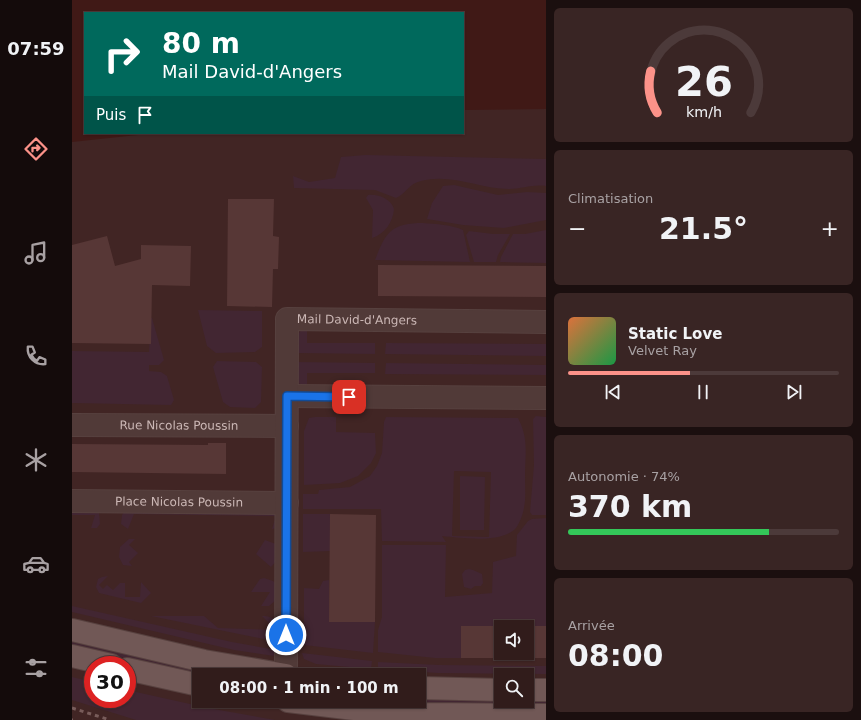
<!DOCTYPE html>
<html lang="fr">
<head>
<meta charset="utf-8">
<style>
  :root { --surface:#311c1b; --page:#392524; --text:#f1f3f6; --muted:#a8a1a3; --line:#4c3a3a; --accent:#fc9289 }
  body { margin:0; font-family:"DejaVu Sans",sans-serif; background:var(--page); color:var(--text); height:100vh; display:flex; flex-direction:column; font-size:15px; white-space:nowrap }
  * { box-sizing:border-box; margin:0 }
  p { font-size:13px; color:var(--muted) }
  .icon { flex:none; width:22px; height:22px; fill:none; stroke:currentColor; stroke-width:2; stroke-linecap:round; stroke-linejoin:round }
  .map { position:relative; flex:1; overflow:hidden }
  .details { display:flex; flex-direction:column; gap:8px; padding:8px; background:#1b0f0f; width:315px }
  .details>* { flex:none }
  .guide { position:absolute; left:12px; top:12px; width:380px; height:122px; border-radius:0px; box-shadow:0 1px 3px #0004,0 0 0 1px var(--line); background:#00695c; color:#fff; overflow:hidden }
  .fabs { position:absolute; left:422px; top:620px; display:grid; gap:8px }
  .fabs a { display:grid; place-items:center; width:40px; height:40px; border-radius:0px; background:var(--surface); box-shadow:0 1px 3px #0004,0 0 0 1px var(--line); font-size:20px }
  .speed { position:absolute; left:12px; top:656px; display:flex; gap:8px; font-size:20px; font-weight:700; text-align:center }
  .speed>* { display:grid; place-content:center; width:52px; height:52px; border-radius:50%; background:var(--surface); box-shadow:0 1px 3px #0004,0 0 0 1px var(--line); line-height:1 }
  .speed .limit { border:6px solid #d22; background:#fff; color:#111 }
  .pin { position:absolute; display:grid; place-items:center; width:34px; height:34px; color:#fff; margin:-17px; border-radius:8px; box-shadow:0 2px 6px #0006 }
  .me { position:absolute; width:44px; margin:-22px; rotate:0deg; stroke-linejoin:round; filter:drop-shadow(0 0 3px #0008) }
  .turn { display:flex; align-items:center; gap:14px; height:84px; padding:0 12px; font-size:18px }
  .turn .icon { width:52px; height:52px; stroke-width:2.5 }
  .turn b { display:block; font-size:28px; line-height:34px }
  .then { display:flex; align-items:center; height:38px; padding:0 12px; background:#0003; gap:8px; font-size:15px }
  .big { font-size:30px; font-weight:700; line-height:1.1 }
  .details .widget { flex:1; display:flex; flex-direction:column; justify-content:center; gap:6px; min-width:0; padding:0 14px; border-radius:6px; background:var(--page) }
  .details .dial { align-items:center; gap:0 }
  .dial svg { height:104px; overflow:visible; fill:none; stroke:var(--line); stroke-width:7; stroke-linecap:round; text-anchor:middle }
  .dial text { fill:var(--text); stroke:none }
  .song { display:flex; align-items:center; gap:12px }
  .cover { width:48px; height:48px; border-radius:6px; background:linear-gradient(135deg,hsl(20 70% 55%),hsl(140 70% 35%)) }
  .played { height:4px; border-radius:2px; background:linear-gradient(90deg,var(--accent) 45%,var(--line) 45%) }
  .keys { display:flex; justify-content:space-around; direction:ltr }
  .heat { display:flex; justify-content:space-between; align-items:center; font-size:22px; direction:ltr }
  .charge { height:6px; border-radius:3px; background:linear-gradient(90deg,#34c759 74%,var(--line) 0) }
  .trip { position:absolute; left:120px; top:668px; width:234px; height:40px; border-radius:0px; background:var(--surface); box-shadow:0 1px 3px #0004,0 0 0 1px var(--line); font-weight:700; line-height:40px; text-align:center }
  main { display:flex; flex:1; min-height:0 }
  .menu { display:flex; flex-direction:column; width:72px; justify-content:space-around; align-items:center; background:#140b0b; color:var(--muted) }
  .menu .icon { width:28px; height:28px }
  .menu .on { color:var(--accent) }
  .menu b { font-size:18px; color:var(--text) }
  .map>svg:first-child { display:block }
  .green { fill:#422632; fill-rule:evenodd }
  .water { fill:#401916 }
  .building { fill:#573736; fill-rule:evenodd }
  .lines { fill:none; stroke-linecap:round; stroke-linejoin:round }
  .street-casing { stroke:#57413f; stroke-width:24 }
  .primary-casing { stroke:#57413f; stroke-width:24 }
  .street { stroke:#513a38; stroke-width:22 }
  .primary { stroke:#715856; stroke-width:22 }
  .rail { stroke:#785c5a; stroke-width:3; stroke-dasharray:4 4; stroke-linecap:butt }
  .route-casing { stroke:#114b97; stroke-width:10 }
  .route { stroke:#1a73e8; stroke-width:7 }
  .labels { text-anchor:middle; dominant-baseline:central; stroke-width:4; stroke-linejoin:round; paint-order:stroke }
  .street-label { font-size:12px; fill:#cbb7b5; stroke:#361f1d }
</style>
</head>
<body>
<main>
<nav class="menu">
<b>07:59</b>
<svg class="icon on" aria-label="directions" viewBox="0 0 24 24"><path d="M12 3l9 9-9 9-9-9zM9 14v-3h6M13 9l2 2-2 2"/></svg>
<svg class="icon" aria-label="music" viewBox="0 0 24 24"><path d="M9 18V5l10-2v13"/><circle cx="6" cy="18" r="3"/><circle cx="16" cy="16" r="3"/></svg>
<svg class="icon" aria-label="phone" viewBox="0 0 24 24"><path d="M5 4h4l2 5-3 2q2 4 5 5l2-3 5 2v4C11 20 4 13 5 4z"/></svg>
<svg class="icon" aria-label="climate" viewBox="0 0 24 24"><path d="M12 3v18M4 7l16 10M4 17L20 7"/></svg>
<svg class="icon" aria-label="car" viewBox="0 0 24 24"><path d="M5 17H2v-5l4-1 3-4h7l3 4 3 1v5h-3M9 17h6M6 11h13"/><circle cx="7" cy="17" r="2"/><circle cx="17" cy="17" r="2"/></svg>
<svg class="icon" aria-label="filters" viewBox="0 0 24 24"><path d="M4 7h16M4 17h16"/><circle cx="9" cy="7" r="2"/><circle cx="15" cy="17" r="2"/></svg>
</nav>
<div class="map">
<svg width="474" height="720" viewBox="0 0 474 720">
  <rect width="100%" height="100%" fill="#412524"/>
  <!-- green -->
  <path class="green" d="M 294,155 L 474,159 L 474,186 C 461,184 450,189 437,189 C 408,189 379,173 349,181 C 336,184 334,194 324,198 L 303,190 L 222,188 L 221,176 L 237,182 L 263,178 L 269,157 Z
    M 382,185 L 426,195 L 455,192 L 474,193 L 474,220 L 432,228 L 391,225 L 355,219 L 360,203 L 371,186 Z
    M 296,195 C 307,194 319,199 322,209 C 321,222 313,234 300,238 L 301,210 L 294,198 Z
    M 351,223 C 364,224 380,225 391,230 L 398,262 L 303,260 C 314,232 319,223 351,223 Z
    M 474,230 L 474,263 L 428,262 L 429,257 L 441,234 L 453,234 Z
    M 397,231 L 421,234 L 438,234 L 426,255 L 424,262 L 402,262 L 394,235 Z
    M 126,310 L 190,311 L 190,347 L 183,352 L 144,353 L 135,346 Z
    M 79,318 L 80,318 L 92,360 L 87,365 L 77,365 L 77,371 L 89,372 L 95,376 L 102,400 L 99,405 L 0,403 L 0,351 L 77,352 Z
    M 235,328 L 235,343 L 303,343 L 303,354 L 224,353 C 225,342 222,331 235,328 Z
    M 314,343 L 474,344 L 474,356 L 313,354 Z
    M 145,361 L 184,362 L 190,367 L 189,402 L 183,408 L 158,407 L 151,402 L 141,367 Z
    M 224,362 L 303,363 L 303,373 L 235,373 L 235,388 C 221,383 225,375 224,362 Z
    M 314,363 L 474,365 L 474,375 L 313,374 Z
    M 464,416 L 474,417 L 474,515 L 460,515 L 458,512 L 462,465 L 461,419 Z
    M 243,417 L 264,417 L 264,432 L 303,433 L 304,453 L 299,463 L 286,476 L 268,483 L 232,485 L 232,431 L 237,418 Z
    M 314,417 L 446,418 C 457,439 453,454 453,477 C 453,488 454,498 452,508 C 451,514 447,526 442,530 C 426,543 390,538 370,536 L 374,542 L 310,541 L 309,509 L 231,509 L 231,494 L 246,494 L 247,490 L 278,487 L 298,476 L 305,466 L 310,453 L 312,422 ZM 382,471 L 419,472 L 417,537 L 380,536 Z
    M 388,476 L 413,477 L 412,530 L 388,530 Z
    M 0,510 L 21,511 L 27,513 L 28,524 L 25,528 L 19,528 L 23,515 L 0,515 Z
    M 53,511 L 202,512 L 205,515 L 205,528 L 200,529 L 204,516 L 62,514 L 56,529 L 49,524 L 50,515 Z
    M 231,514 L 258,514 L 258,551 L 231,552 Z
    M 474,518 L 474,626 L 389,626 L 389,658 L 363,658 L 306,652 L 306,630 L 310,617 L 310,545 L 374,545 L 373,597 L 420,593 L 421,562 L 444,556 L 445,535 L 456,521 L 460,519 Z
    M 57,539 L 63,539 L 57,545 L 66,553 L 57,562 L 60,566 L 51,565 L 47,557 L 48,547 Z
    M 193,540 L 204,544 L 206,559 L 199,567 L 184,554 Z
    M 397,569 L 401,570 L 410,574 L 411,583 L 409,586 L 403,586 L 399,589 L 392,587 L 390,574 L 393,570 Z
    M 36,576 L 27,585 L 31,589 L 35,585 L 41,590 L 48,583 L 53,583 L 53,597 L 68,597 L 69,582 L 79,593 L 69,603 L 27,593 L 24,587 L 26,579 L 30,577 Z
    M 192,578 L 201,581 L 205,585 L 205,599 L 197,606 L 189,606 L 198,592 L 179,592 L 188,579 Z
    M 257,580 L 257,622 L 303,622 L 301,653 L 232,645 L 232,588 L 247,589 L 251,581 Z
    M 0,606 L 160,642 L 204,650 L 202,656 L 162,650 L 0,612 Z
    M 79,616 L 132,616 L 146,628 L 204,630 L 190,616 C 208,616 206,628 206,642 Z
    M 0,640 L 156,675 L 127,675 L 0,646 Z
    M 230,653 L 300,661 L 299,669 L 244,664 L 232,659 Z
    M 306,662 L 367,665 L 474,666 L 474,674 L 366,673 L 306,669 Z
    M 0,677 L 21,682 L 21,699 L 55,699 L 55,690 L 136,708 L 203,720 L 64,720 L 0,700 Z
    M 347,698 L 372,700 L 429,700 L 429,701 L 474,700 L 474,706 L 343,704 L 311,701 L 347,701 Z"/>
  <!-- water -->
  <path class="water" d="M 0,0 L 474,0 L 474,109 L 391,110 L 391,13 L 13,13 L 13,133 L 84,133 L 0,142 Z"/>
  <!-- building -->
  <path class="building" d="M 156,199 L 202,199 L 201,236 L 207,237 L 206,269 L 201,269 L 200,307 L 155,306 Z
    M 35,236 L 43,266 L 69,259 L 69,245 L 119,246 L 118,286 L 80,285 L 79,344 L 0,343 L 0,245 Z
    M 306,265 L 474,266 L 474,297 L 306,296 Z
    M 136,443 L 154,443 L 154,474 L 0,472 L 0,444 L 136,445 Z
    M 258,514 L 304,515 L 303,622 L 257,622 Z
    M 389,626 L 474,626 L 474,658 L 389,658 ZM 429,627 L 455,627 L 455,653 L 429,653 Z"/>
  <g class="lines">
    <defs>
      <g id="street">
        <path d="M 215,396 L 474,398"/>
        <path id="s1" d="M 0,425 L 215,426"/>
        <path id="s2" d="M 0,501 L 215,503"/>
        <path id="s3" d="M 214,675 L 215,319 L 474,322"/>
      </g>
      <path id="primary" d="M 0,630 L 132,661 L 214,675
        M 0,656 L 39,665
        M 55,669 L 127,685
        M 347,688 L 429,690
        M 455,690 L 474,690
        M 216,701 L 290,710 L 350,714 L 474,715"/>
    </defs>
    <!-- street casing -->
    <use href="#street" class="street-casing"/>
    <!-- primary casing -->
    <use href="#primary" class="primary-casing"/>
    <!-- street -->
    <use href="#street" class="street"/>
    <!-- primary -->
    <use href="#primary" class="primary"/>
    <!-- rail -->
    <path class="rail" d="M 0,708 L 38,720
      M 0,720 L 1,720"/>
  </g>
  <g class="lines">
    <defs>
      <path id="route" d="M 214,635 L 215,396 L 277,397"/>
    </defs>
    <!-- route casing -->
    <use href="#route" class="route-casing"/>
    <!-- route -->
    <use href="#route" class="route"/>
  </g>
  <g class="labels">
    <!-- street labels -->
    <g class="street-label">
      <text stroke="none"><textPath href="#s3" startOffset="426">Mail David-d'Angers</textPath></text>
      <text stroke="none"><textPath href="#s1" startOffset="107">Rue Nicolas Poussin</textPath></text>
      <text stroke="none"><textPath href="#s2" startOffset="107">Place Nicolas Poussin</textPath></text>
    </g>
  </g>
</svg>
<div class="fabs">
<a><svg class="icon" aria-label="sound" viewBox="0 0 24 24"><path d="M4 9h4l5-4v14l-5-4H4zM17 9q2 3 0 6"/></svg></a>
<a><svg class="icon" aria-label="search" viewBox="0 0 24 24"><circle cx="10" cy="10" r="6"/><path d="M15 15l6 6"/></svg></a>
</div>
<div class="speed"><div class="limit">30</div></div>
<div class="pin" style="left:277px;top:397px;background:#d93025"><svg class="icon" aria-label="arrive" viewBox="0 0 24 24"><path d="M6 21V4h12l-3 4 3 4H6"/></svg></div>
<svg class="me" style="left:214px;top:635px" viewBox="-20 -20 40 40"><circle r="17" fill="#1a73e8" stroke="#fff" stroke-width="3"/><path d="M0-11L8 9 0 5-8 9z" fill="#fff"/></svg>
<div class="trip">08:00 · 1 min · 100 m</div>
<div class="guide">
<div class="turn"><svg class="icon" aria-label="right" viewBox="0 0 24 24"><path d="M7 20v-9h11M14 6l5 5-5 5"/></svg><div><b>80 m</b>Mail David-d'Angers</div></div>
<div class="then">Puis<svg class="icon" aria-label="arrive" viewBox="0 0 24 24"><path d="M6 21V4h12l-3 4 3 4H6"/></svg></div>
</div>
</div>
<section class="details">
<div class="widget dial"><svg viewBox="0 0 100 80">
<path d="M14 69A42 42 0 1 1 86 69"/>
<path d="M14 69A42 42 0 0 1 9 37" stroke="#fc9289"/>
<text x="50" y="56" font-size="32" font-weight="700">26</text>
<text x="50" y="72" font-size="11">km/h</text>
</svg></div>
<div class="widget"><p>Climatisation</p>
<div class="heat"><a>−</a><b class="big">21.5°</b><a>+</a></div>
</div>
<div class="widget">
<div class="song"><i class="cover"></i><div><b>Static Love</b><p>Velvet Ray</p></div></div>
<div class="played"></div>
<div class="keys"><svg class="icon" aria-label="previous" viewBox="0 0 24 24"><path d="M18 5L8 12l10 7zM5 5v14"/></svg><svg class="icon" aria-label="pause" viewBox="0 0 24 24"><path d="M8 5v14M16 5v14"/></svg><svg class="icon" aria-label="next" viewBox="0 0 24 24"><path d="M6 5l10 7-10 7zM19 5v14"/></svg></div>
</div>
<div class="widget"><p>Autonomie · 74%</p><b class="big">370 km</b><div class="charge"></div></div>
<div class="widget"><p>Arrivée</p><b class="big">08:00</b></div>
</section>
</main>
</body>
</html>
